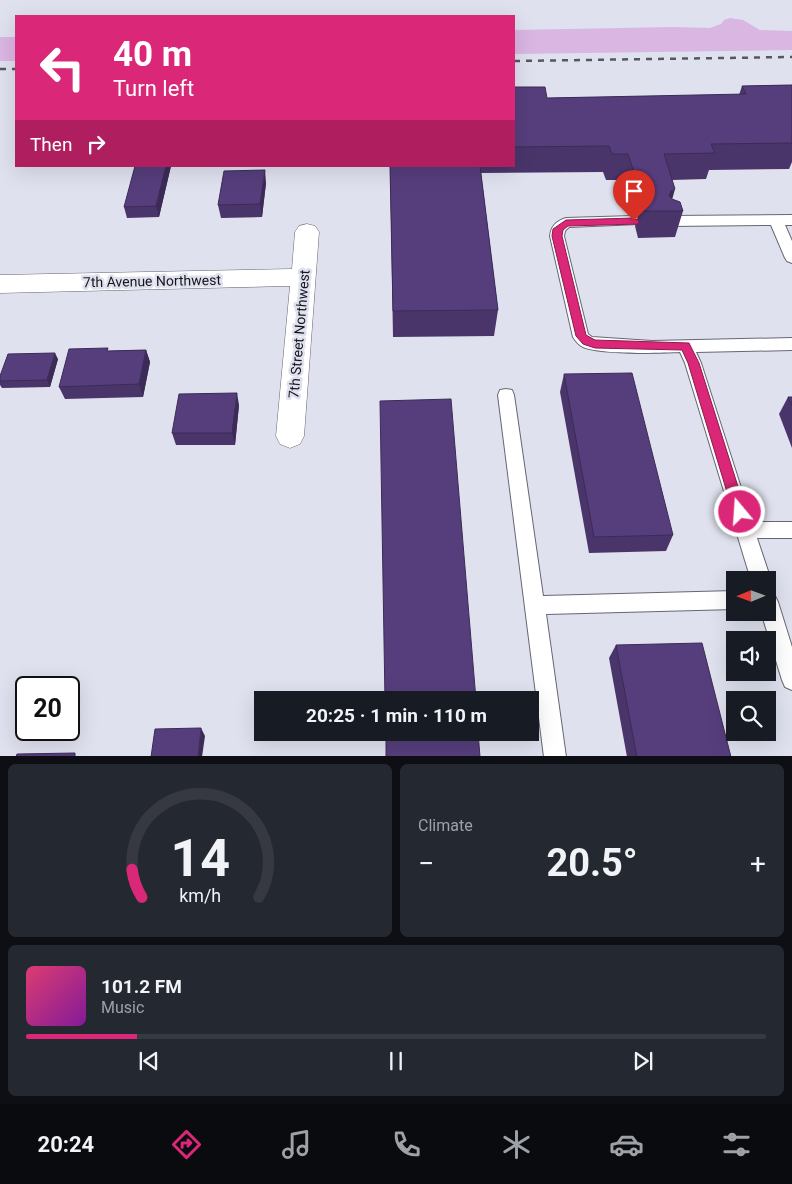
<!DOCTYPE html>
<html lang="en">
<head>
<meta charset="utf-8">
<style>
  :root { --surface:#171b24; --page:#242831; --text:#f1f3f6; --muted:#9ea1a6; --line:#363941; --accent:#db2777 }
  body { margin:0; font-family:Roboto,sans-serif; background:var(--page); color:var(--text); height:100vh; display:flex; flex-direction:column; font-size:19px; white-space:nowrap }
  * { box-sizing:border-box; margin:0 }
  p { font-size:16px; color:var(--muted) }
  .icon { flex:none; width:28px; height:28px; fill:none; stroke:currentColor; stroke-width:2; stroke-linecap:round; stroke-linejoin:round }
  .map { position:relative; height:756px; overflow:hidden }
  .panel { display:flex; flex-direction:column; gap:8px; padding:8px; background:#0d0f14; flex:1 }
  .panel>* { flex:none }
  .banner { position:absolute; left:15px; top:15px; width:500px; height:152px; border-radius:0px; box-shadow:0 5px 20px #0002; background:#db2777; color:#fff; overflow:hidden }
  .needle { width:32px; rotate:269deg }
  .tools { position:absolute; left:726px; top:571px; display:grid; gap:10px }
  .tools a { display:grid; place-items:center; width:50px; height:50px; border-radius:0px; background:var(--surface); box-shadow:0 5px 20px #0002; font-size:25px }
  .speed { position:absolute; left:15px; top:676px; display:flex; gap:10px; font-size:25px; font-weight:700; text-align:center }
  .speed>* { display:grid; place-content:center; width:65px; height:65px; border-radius:50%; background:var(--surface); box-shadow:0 5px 20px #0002; line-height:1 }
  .speed .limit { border:2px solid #111; border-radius:8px; background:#fff; color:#111 }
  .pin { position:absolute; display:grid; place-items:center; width:42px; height:42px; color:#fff; margin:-51px -21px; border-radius:50% 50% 50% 0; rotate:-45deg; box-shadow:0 0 5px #0007 }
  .pin .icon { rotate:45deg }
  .me { position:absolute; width:55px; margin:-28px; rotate:342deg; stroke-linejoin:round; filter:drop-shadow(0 0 4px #0008) }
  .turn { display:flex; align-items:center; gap:18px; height:105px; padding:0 15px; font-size:22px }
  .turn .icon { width:65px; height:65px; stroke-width:2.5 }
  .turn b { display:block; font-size:35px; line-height:42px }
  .then { display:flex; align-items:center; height:48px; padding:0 15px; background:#0003; gap:10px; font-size:19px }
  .big { font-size:38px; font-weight:700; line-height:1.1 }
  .panel .tile { flex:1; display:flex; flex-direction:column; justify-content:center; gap:8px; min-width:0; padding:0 18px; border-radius:8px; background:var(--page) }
  .panel .dial { align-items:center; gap:0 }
  .dial svg { height:130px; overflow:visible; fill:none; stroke:var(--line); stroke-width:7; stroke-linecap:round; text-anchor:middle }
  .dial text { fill:var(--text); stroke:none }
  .song { display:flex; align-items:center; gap:15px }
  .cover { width:60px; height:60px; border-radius:8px; background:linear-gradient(135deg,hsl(340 70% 55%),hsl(290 70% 35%)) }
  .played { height:5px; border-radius:2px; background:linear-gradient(90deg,var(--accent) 15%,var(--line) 15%) }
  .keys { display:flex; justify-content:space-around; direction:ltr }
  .heat { display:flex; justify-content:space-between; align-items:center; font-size:28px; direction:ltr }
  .panel .tiles { flex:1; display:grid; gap:8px; grid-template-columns:1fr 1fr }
  .tile:last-child { grid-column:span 2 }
  .trip { position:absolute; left:254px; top:691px; width:285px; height:50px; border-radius:0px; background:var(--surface); box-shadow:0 5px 20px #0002; font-weight:700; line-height:50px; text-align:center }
  .menu { display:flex; height:80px; justify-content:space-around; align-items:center; background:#090b0e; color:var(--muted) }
  .menu .icon { width:35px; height:35px }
  .menu .selected { color:var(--accent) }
  .menu b { font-size:22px; color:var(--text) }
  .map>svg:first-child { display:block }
  .green { fill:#dab6e2 }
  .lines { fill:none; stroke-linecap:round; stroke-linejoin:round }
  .lane-casing { stroke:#656773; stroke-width:2 }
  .street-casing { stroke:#656773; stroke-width:1 }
  .lane { fill:#fff; fill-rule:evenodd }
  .street { fill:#fff; fill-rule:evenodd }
  .rail { stroke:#55575e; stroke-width:2.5; stroke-dasharray:6 6; stroke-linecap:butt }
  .wall { fill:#4a356b }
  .shaded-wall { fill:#3c2b57 }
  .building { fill:#563e7c; stroke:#3c2b57 }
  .route { fill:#db2777; stroke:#8e194d }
  .labels { text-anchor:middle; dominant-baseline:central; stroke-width:5; stroke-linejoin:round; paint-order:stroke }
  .street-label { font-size:14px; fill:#15161a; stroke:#dfe1ef }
</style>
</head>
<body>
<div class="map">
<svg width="792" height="757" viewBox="0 0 792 757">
  <rect width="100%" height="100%" fill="#dfe1ef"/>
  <!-- green -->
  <path class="green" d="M 730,18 L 743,20 L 760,30 L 792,31 L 792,50 L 514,54 L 514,30 L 673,27 L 710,28 L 721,24 L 724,20 Z
    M 0,37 L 16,37 L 16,61 L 0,61 Z"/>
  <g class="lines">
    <defs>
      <path id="lane" d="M 792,215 L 792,225 L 785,225 L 792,241 L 792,263 L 787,261 L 785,258 L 771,225 L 670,226 L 665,224 L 663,221 L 665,218 L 670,216 Z
        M 634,216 L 639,218 L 641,221 L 639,224 L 569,227 L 565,231 L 564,236 L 588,334 L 592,337 L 652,341 L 792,338 L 792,350 L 696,352 L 701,363 L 752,522 L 792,522 L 792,538 L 757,538 L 771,580 L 768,586 L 768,580 L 751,580 L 685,363 L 680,352 C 660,353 596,355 581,346 C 578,344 575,340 573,337 L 550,236 C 551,226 556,221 566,218 Z
        M 506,389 L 512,390 L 514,395 L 543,596 L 735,591 L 735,609 L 546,614 L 566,757 L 544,757 L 498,395 L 500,390 Z
        M 768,593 L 775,596 L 778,602 L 792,647 L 792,690 L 785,687 L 782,680 L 761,612 L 768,612 Z"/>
      <path id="street" d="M 307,224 L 315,226 L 319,232 L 304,436 L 300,444 L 290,448 L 280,444 L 276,436 L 290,286 L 0,293 L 0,275 L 292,269 L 295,232 L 299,226 Z"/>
    </defs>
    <!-- lane casing -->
    <use href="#lane" class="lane-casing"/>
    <!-- street casing -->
    <use href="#street" class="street-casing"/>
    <!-- lane -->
    <use href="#lane" class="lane"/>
    <!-- street -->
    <use href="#street" class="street"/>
    <!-- rail -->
    <path class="rail" d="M 514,61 L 792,57
      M 0,69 L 16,69"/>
  </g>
  <!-- wall -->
  <path class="wall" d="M 792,85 L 792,162 L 789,169 L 709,170 L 706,179 L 672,180 L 672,200 L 683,211 L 675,237 L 638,238 L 635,226 L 638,216 L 632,214 L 622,180 L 606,180 L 603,172 L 481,173 L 498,310 L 494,336 L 393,337 L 390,166 L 514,166 L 514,87 L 547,98 L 739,95 L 742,86 Z
    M 171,166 L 159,217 L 127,218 L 124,207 Z
    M 266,183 L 262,217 L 221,218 L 218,205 Z
    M 146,350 L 150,362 L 143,397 L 65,399 L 59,387 L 109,351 Z
    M 58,359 L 50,387 L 2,388 L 0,385 L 0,376 Z
    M 564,374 L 673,535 L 666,551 L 589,553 L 560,392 Z
    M 788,397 L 792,397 L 792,448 L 779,414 Z
    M 239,405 L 235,445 L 176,445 L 172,433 Z
    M 616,645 L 731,757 L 627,757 L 609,658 Z"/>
  <!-- shaded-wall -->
  <path class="shaded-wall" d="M 166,166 L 171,166 L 159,217 L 156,206 Z
    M 265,170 L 266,183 L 262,217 L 260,204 Z
    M 675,189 L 669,211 L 665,211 L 671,191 Z
    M 146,350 L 150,362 L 143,397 L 139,384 Z
    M 55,353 L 58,359 L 50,387 L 47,380 Z
    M 237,393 L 239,405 L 235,445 L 232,433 Z
    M 201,728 L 205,736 L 202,757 L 198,757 Z"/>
  <!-- building -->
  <path class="building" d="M 792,85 L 792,143 L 711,144 L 715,153 L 664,154 L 675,189 L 671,191 L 669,196 L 672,199 L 680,202 L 683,211 L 645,211 L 642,200 L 648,199 L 650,194 L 647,190 L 639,188 L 628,154 L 612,154 L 609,146 L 514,147 L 514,87 L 545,87 L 547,98 L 746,94 L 742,86 Z
    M 135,166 L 166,166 L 156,206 L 124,207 Z
    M 390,166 L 480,166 L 498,310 L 393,311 Z
    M 265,170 L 260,204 L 218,205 L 224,171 Z
    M 108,348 L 107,351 L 146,350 L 139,384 L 59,387 L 69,349 Z
    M 55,353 L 47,380 L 0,381 L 0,376 L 8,354 Z
    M 632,373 L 673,535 L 594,537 L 564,374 Z
    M 237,393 L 232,433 L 172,433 L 179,394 Z
    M 788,397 L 792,397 L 792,406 Z
    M 451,399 L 476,700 L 385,700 L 380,401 Z
    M 702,643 L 731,757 L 637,757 L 616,645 Z
    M 201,728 L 198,757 L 151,757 L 155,729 Z
    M 386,732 L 478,732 L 480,757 L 386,757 Z
    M 75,753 L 75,757 L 16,757 L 17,754 Z"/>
  <!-- route -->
  <path class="route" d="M 634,218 L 639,221 L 638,224 L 568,226 L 563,230 L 562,236 L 586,335 L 595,340 L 689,343 L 699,363 L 746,512 L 744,516 L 740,517 L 735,516 L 733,512 L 688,363 L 682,350 L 595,348 L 583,344 L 576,336 L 552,236 L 553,229 L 566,220 Z"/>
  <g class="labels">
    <!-- street labels -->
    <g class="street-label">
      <text transform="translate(152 281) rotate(-1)">7th Avenue Northwest</text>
      <text transform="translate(299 334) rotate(-85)">7th Street Northwest</text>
    </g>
  </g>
</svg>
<div class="tools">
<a><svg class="needle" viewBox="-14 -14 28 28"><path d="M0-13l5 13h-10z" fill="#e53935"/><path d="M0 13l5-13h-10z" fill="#9ea1a6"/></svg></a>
<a><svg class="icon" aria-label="sound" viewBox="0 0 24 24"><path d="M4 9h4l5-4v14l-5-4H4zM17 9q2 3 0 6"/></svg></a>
<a><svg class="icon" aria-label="search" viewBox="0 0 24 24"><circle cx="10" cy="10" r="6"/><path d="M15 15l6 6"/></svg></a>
</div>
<div class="speed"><div class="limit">20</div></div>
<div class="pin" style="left:634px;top:221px;background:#d93025"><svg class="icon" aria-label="arrive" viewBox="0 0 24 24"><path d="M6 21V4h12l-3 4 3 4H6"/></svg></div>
<svg class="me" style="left:740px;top:512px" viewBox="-20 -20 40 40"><circle r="17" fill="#db2777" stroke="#fff" stroke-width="3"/><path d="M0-11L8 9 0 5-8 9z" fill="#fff"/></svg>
<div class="trip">20:25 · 1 min · 110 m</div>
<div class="banner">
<div class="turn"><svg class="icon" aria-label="left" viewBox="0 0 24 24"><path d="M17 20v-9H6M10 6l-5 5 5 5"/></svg><div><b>40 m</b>Turn left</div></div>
<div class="then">Then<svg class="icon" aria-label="right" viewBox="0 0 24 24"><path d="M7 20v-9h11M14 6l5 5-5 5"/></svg></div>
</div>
</div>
<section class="panel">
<div class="tiles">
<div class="tile dial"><svg viewBox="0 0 100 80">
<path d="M14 69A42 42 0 1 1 86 69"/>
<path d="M14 69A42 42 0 0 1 8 52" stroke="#db2777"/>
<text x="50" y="56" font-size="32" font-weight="700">14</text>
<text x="50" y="72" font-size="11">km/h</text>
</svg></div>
<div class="tile"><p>Climate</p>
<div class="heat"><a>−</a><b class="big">20.5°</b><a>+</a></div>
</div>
<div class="tile">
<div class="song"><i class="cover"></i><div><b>101.2 FM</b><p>Music</p></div></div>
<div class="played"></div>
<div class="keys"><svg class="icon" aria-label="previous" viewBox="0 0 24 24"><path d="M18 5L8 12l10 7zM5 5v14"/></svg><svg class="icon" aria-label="pause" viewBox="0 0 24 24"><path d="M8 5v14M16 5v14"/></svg><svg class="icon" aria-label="next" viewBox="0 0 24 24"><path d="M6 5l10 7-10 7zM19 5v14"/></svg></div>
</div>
</div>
</section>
<nav class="menu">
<b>20:24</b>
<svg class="icon selected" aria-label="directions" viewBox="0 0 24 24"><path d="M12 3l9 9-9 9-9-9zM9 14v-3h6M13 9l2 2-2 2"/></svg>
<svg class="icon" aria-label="music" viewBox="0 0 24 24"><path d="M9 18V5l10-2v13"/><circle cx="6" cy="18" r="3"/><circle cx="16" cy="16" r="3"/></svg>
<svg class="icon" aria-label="phone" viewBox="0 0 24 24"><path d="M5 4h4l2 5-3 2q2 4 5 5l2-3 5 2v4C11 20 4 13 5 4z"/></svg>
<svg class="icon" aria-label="climate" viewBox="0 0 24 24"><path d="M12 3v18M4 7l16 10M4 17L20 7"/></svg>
<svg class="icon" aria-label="car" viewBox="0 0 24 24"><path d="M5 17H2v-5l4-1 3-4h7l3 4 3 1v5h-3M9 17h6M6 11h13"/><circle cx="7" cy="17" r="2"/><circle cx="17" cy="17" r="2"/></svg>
<svg class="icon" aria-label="filters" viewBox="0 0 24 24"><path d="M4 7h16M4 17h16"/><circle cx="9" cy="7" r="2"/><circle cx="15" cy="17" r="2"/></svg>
</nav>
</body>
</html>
